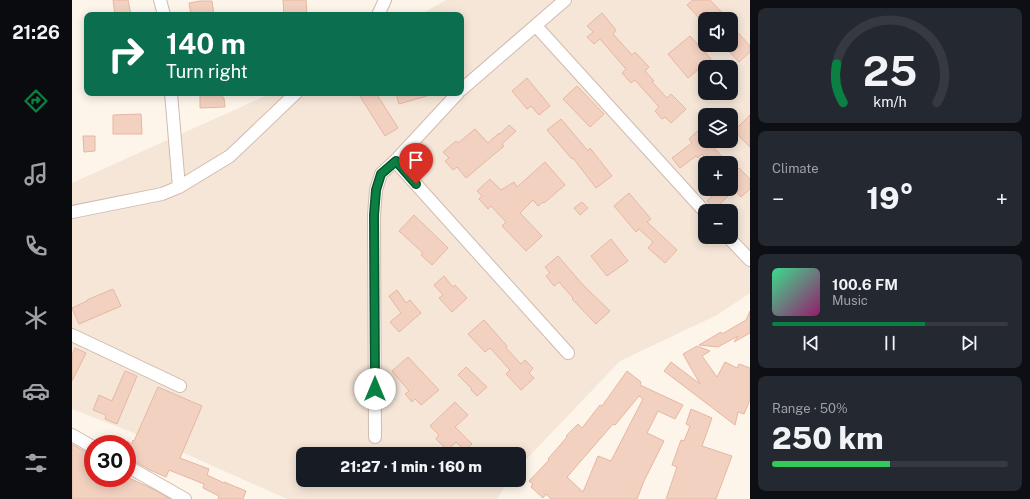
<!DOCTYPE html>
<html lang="en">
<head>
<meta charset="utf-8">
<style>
  :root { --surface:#171b24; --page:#242831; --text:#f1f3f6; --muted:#9ea1a6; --line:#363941; --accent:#0b8043 }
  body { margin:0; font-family:"Public Sans",sans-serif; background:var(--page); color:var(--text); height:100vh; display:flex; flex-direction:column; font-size:15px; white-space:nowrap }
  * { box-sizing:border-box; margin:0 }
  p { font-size:13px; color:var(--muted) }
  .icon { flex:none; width:22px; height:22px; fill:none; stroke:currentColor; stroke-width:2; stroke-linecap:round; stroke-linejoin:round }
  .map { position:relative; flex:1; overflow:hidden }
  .panel { display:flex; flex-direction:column; gap:8px; padding:8px; background:#0d0f14; width:280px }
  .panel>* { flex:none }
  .guide { position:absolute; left:12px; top:12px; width:380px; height:84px; border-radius:8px; box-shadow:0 2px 10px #0003; background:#0b6e4f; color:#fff; overflow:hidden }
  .controls { position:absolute; left:626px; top:12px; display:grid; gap:8px }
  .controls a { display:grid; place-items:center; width:40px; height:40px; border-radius:8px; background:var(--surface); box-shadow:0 2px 10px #0003; font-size:20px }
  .speed { position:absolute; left:12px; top:435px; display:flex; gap:8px; font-size:20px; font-weight:700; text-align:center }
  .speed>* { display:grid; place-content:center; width:52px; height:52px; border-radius:50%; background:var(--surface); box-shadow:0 2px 10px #0003; line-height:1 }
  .speed .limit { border:6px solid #d22; background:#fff; color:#111 }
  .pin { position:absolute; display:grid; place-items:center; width:34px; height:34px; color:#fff; margin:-41px -17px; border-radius:50% 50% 50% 0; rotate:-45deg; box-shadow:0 0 4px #0007 }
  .pin .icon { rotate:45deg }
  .me { position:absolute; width:44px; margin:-22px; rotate:0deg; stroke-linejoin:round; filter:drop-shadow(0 0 3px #0008) }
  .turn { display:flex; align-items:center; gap:14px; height:84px; padding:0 16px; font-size:18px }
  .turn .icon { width:52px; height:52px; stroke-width:2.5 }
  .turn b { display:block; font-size:28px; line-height:34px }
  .big { font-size:30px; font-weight:800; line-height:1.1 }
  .panel .card { flex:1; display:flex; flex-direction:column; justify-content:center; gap:6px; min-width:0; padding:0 14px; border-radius:8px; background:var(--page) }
  .panel .dial { align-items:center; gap:0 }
  .dial svg { height:104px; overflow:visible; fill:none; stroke:var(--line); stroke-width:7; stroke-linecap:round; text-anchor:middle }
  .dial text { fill:var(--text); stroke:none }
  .song { display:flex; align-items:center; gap:12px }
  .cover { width:48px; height:48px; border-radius:6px; background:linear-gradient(135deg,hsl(150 70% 55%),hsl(320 70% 35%)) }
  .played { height:4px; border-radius:2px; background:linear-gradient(90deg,var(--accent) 65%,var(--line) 65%) }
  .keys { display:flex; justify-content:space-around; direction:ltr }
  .heat { display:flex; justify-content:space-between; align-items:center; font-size:22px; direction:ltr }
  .charge { height:6px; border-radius:3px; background:linear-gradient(90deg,#34c759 50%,var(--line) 0) }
  .trip { position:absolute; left:224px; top:447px; width:230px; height:40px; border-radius:8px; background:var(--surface); box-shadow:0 2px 10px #0003; font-weight:800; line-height:40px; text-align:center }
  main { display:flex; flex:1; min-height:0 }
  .dock { display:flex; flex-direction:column; width:72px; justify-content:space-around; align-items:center; background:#090b0e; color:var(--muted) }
  .dock .icon { width:28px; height:28px }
  .dock .on { color:var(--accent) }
  .dock b { font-size:18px; color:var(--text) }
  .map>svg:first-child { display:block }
  .residential { fill:#f5e6d8; fill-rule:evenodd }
  .building { fill:#f3d1c1; stroke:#e6b7a1; fill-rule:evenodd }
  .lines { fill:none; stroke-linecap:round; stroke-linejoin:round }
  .minor-casing { stroke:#d0bbae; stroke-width:14 }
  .minor { stroke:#fff; stroke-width:12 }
  .route-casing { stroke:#07532c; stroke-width:10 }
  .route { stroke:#0b8043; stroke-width:7 }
</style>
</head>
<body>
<main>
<nav class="dock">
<b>21:26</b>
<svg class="icon on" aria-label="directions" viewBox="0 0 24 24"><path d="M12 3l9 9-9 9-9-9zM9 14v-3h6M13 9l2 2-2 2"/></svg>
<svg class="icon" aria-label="music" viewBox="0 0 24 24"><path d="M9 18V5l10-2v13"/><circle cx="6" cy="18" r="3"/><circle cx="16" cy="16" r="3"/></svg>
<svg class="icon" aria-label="phone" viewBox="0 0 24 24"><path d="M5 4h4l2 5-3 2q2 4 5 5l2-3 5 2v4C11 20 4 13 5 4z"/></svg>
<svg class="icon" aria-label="climate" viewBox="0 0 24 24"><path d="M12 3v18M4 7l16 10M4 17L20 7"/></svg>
<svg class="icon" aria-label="car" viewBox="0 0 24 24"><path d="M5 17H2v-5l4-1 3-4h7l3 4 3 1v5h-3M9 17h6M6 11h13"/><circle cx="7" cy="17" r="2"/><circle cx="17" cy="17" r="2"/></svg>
<svg class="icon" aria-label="filters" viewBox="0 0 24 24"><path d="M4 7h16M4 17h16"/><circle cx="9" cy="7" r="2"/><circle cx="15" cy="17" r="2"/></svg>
</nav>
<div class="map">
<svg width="678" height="499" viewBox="0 0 678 499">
  <rect width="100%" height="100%" fill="#fdf4ea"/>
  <!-- residential -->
  <path class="residential" d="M 374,0 L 678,0 L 678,293 L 645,315 L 548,361 L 447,467 L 447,454 L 231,454 L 231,480 L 437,480 L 425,499 L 215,499 L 103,449 L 0,409 L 0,183 L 200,93 L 389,93 L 389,15 L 348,15 ZM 633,19 L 659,19 L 659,45 L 633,45 ZM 633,67 L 659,67 L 659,93 L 633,93 ZM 633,115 L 659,115 L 659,141 L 633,141 ZM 633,163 L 659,163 L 659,189 L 633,189 ZM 633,211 L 659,211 L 659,237 L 633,237 Z"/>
  <!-- building -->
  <path class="building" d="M 41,0 L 56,0 L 59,15 L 43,15 Z
    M 211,0 L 234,0 L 235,15 L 212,15 Z
    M 621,0 L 638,0 L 656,19 L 632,19 L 630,21 L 615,5 Z
    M 128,1 L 140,1 L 142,15 L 119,15 L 117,3 Z
    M 530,13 L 544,30 L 541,34 L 560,55 L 563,52 L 577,67 L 573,71 L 582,81 L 580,82 L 595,98 L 599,94 L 614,109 L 599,123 L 593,117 L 590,119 L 583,111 L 587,107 L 563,80 L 559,83 L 550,73 L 554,69 L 528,39 L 522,44 L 515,37 L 521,32 L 515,26 Z
    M 659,25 L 678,46 L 678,52 L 667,62 L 653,47 L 655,45 L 659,45 Z
    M 618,36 L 639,59 L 616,78 L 596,54 Z
    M 455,78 L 478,106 L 467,115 L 459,106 L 455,109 L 440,91 Z
    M 505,86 L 532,114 L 518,127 L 491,99 Z
    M 128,93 L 150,93 L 151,98 L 152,98 L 153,107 L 128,108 Z
    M 286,93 L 304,93 L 326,128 L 313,136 Z
    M 324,93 L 358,93 L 358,95 L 327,104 Z
    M 69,114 L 70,134 L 41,134 L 41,115 Z
    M 678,115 L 678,147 L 662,131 Z
    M 489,119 L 516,151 L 518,148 L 540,176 L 524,188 L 501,158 L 500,159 L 475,130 Z
    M 633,124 L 633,141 L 649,141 L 642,148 L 656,163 L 638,163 L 630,154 L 626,158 L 624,156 L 608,168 L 600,158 L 620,143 L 617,139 Z
    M 437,125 L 444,131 L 430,144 L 432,146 L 394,178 L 385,167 L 381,170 L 373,161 L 377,158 L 371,152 L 384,141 L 386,143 L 403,129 L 416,143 L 427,133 L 428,134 Z
    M 11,136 L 23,136 L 23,151 L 12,152 Z
    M 473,162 L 493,185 L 472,203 L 471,202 L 466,206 L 461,200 L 448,213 L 470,236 L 454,251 L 430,226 L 434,222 L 419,206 L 416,209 L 407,199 L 410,196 L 405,191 L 418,179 L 429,190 L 442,182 L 445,187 Z
    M 667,168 L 678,179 L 678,189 L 669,197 L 662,190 L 643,209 L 635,201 L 647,189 L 661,189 L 659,187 L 659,175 Z
    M 557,193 L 579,219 L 575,222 L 605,250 L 593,263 L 576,248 L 581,242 L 567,229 L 564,232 L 542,206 Z
    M 510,202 L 516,208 L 508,215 L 502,208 Z
    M 342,215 L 376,248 L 360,265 L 349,255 L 351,253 L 327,231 Z
    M 539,239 L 556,261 L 535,276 L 519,256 Z
    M 486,256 L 511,285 L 538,311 L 524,324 L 500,299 L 501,298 L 487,282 L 482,286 L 474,276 L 478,273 L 473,267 Z
    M 372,276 L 381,287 L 383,285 L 395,298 L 380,312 L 367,298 L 371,295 L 362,285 Z
    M 41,289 L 49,306 L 7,324 L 0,308 L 15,301 L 15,300 Z
    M 325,290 L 334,303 L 338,300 L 349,313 L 327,332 L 318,322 L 329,313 L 317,296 Z
    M 678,311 L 678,333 L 662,342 L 666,336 L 646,347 L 627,345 L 649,332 L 650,334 L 674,320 Z
    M 412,320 L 435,346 L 434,348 L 449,364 L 453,360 L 461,368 L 457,373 L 462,378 L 449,390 L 434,374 L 438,370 L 418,348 L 413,352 L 396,334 Z
    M 625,346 L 638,351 L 630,356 L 645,377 L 653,362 L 665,368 L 667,364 L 678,368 L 678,400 L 672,414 L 666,412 L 663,425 L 592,371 L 599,362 L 628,384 L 611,354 Z
    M 3,348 L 14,353 L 0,381 L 0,355 Z
    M 336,357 L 367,390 L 349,405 L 343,399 L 340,402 L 333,394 L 337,391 L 320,371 Z
    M 394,367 L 415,387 L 405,396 L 399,390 L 400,389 L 386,375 Z
    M 53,371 L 65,376 L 45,424 L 33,419 L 34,415 L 21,410 L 27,395 L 40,401 Z
    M 555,371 L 569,382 L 568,385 L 611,405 L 603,419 L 586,411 L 575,433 L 592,441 L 572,481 L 565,499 L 479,499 L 474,494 L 471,498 L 459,487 L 461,484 L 457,481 L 477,460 L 476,459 L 495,437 L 494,436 L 506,424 L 510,428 L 528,405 L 530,406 ZM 567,396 L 571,399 L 539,461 L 526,456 L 511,492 L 495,477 L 541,424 L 543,425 Z
    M 86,387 L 130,406 L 108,458 L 137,469 L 135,475 L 152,483 L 152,482 L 174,491 L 171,499 L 146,499 L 147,496 L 131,488 L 132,484 L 97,470 L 94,477 L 78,470 L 62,461 L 64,459 L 55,455 L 55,441 L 60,444 L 61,440 L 62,441 Z
    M 383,402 L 396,415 L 383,427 L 400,444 L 393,451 L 384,442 L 375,450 L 364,439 L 367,435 L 358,426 Z
    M 619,409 L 640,418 L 630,446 L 660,456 L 644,499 L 594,499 L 605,467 L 600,465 L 609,440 L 612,441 L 618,426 L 614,424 Z
    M 0,444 L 17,454 L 21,454 L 21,478 L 55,478 L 55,477 L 83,490 L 98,499 L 0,499 Z"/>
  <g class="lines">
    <defs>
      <path id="minor" d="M 88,0 L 92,15
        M 306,15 L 313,0
        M 464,26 L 633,212
        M 389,90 L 493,0
        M 99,93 L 107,187
        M 386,93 L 323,161 L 496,353
        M 0,212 L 90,194 L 107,187 L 158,156 L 224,93
        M 656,237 L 678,260
        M 0,335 L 108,386
        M 0,435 L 21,447
        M 303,437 L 302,215 L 304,190 L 309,174 L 323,161
        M 55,466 L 113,499"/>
    </defs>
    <!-- minor casing -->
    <use href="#minor" class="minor-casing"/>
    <!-- minor -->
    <use href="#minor" class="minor"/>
  </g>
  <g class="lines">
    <defs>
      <path id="route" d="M 303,389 L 302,215 L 304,190 L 309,174 L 324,161 L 344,184"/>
    </defs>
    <!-- route casing -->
    <use href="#route" class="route-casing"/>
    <!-- route -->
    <use href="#route" class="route"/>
  </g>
</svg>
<div class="controls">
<a><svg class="icon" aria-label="sound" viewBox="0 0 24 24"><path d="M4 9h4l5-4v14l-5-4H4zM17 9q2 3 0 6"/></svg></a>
<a><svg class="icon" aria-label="search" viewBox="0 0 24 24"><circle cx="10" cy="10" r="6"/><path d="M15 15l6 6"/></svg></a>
<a><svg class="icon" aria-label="layers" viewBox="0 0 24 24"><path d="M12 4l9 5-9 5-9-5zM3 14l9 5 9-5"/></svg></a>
<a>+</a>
<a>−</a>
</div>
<div class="speed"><div class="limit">30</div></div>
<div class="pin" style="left:344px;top:184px;background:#d93025"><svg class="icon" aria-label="arrive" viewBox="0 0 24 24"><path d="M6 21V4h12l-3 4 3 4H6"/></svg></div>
<svg class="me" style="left:303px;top:389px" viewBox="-20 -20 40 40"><circle r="19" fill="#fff"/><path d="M0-13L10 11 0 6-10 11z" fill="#0b8043"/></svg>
<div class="trip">21:27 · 1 min · 160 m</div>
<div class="guide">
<div class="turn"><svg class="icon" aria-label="right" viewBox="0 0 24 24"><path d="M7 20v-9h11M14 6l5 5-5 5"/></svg><div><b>140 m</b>Turn right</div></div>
</div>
</div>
<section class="panel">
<div class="card dial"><svg viewBox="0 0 100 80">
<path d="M14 69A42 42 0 1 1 86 69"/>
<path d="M14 69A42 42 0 0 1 9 39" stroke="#0b8043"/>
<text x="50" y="56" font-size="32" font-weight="700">25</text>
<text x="50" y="72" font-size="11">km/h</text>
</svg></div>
<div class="card"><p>Climate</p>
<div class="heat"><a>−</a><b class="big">19°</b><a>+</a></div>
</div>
<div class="card">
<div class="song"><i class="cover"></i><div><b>100.6 FM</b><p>Music</p></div></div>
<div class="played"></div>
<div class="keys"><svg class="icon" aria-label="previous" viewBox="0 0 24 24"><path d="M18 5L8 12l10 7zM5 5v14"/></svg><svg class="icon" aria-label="pause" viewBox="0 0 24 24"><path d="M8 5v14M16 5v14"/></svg><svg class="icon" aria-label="next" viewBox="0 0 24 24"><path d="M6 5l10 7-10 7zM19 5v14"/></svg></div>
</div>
<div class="card"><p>Range · 50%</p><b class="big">250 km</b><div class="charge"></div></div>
</section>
</main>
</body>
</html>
